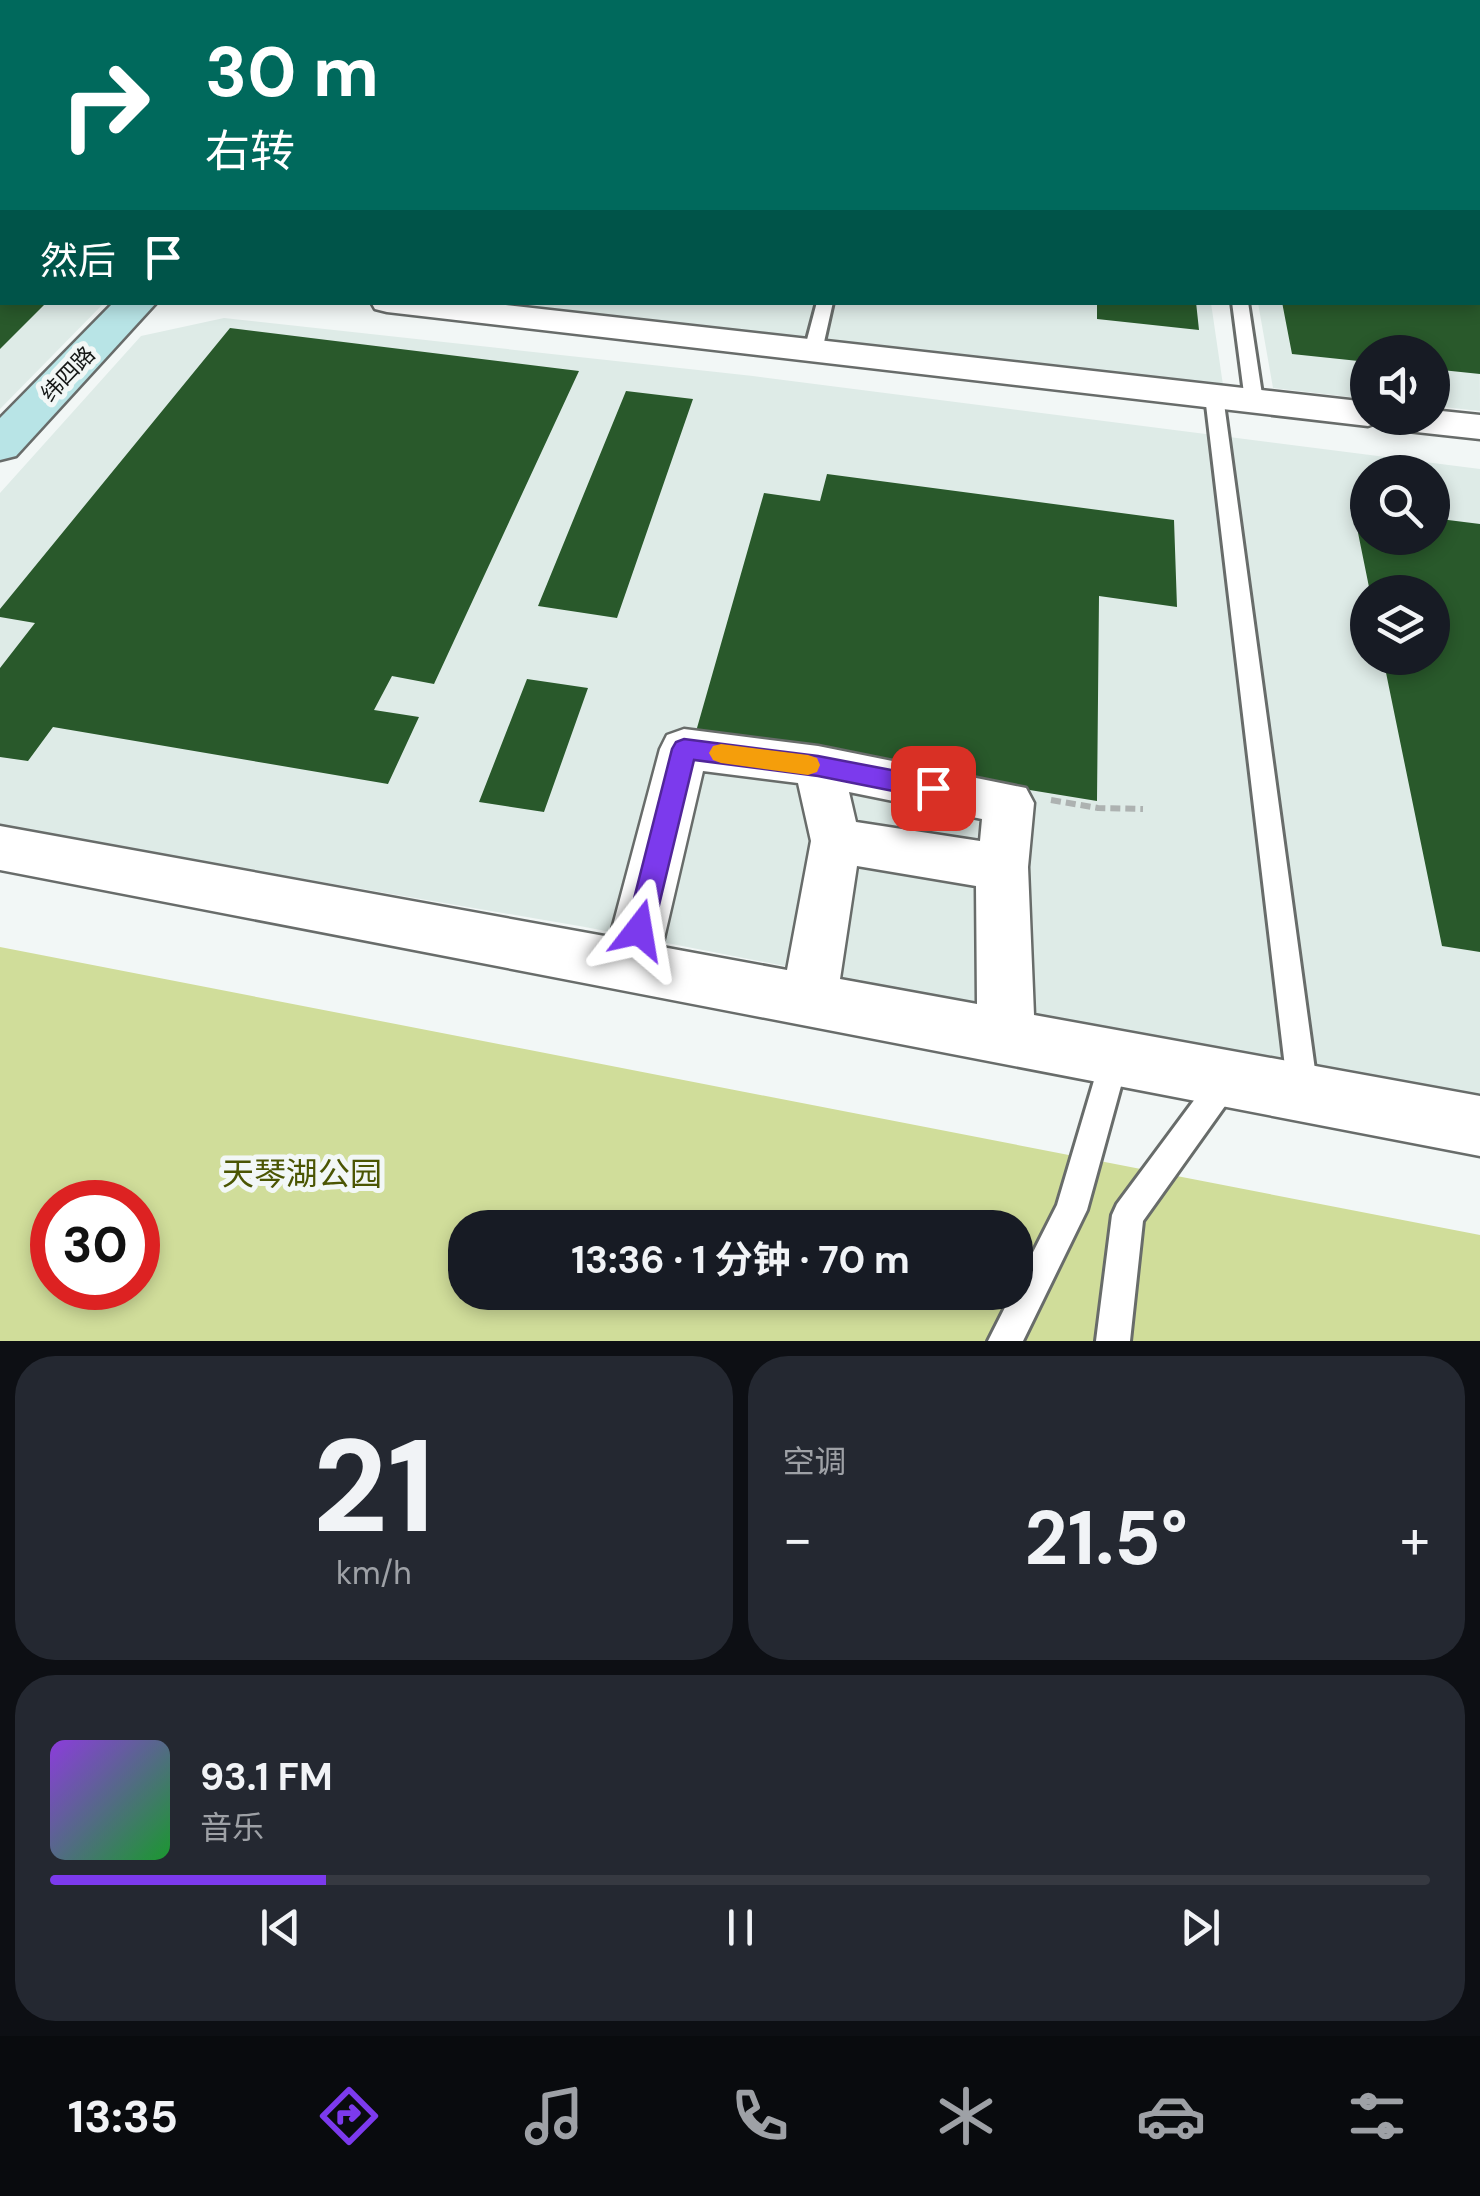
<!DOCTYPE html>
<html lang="zh">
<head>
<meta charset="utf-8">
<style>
  :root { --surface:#171b24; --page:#242831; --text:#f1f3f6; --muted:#9ea1a6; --line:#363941; --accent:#7c3aed }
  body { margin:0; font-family:"DM Sans","Noto Sans SC",sans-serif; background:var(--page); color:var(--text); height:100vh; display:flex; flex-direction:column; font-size:38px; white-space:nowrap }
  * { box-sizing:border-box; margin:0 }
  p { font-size:32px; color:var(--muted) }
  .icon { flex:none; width:55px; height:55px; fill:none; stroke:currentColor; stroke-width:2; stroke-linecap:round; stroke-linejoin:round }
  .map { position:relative; height:1341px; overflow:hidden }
  .sheet { display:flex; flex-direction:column; gap:15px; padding:15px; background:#0d0f14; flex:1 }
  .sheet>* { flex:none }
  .top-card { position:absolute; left:0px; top:0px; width:1480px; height:305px; box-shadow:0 5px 15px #0003; background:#00695c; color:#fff; overflow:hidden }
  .fabs { position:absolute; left:1350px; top:335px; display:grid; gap:20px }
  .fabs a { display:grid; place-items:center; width:100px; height:100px; border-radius:50%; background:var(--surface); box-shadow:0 5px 15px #0003; font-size:50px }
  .speed { position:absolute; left:30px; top:1180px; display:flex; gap:20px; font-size:50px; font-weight:700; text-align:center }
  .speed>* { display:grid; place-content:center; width:130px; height:130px; border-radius:50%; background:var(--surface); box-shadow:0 5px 15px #0003; line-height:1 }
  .speed .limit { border:15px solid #d22; background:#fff; color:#111 }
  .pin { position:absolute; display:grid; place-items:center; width:85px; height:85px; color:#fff; margin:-42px; border-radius:20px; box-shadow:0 5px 15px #0006 }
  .me { position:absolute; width:110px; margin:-55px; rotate:14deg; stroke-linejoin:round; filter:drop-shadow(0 0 8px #0008) }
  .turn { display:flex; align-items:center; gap:35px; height:210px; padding:0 40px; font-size:45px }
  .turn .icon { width:130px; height:130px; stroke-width:2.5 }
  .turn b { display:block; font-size:70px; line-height:85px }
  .then { display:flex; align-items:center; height:95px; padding:0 40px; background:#0003; gap:20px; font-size:38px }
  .big { font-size:75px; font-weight:700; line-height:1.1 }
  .sheet .tile { flex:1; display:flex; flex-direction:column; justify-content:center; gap:15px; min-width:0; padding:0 35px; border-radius:40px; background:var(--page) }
  .sheet .dial { align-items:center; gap:0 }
  .dial b { font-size:130px; line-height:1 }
  .song { display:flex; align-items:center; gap:30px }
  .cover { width:120px; height:120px; border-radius:15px; background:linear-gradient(135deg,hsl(270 70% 55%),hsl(130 70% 35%)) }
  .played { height:10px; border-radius:5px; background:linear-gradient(90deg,var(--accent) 20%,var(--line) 20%) }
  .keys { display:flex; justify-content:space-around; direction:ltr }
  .heat { display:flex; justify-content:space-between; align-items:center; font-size:55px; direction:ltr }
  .sheet .tiles { flex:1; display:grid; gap:15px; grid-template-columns:1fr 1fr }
  .tile:last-child { grid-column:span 2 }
  .trip { position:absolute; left:448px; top:1210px; width:585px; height:100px; border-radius:40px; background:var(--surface); box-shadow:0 5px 15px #0003; font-weight:700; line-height:100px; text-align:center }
  .tabs { display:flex; height:160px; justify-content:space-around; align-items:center; background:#090b0e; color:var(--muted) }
  .tabs .icon { width:70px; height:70px }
  .tabs .current { color:var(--accent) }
  .tabs b { font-size:45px; color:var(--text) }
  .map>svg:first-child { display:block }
  .built { fill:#deebe7; fill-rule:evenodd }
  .green { fill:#d0dd9a; fill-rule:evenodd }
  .building { fill:#29592b }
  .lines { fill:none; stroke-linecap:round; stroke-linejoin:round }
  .lane-casing { stroke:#686c6a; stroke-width:6 }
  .street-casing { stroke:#686c6a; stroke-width:5 }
  .secondary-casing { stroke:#686c6a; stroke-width:5 }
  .path { stroke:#adb2b1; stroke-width:6; stroke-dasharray:10 5; stroke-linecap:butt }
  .lane { fill:#fff; fill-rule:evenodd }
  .street { fill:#fff; fill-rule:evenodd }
  .secondary { fill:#b8e4e6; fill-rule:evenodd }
  .route { fill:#7c3aed; stroke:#51269a; stroke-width:2.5 }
  .slow { fill:#f59e0b }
  .labels { text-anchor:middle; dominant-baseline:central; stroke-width:10; stroke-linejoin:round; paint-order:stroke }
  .far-street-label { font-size:22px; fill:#151716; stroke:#f2f7f6 }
  .near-park-label { font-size:32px; fill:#4b5503; stroke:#f2f7f6 }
</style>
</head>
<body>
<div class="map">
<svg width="1480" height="1341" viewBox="0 0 1480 1341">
  <rect width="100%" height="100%" fill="#f2f7f6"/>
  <!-- built -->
  <path class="built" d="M 446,0 L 1061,0 L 444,2 Z
    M 0,102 L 2,302 L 104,303 L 0,409 Z
    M 1478,104 L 1480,411 L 1433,406 L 1432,352 L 1368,352 L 1367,399 L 1273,388 L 1258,303 L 1478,302 Z
    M 486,303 L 1211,303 L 1223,385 Z
    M 224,318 L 753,376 L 1480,469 L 1480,1102 L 585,927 L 0,827 L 0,493 L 141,336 ZM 1368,472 L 1432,472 L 1432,538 L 1368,538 ZM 1368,592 L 1432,592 L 1432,658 L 1368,658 Z"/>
  <!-- green -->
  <path class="green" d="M 1061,0 L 1480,0 L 1480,79 L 1478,2 Z
    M 0,947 L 1480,1235 L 1480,1341 L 0,1341 ZM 52,1202 L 138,1202 L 138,1288 L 52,1288 ZM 465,1228 L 1015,1228 L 1015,1292 L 465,1292 Z"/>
  <!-- building -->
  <path class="building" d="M 0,302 L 47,302 L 0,349 Z
    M 1097,302 L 1196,302 L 1199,330 L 1097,319 Z
    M 1282,302 L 1480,302 L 1480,374 L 1432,369 L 1432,352 L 1368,352 L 1368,362 L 1292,354 Z
    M 230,328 L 579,371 L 434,684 L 392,676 L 374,710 L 419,717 L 388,784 L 53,727 L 28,761 L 0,757 L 0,668 L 35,623 L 0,617 L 0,609 Z
    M 626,391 L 693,399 L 617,618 L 538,606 Z
    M 827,474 L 1174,520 L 1177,607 L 1099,596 L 1097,801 L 695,735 L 764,493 L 820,501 Z
    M 1353,508 L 1368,510 L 1368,538 L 1432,538 L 1432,518 L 1480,524 L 1480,952 L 1442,946 L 1383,658 L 1432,658 L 1432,592 L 1370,592 Z
    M 527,679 L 588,688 L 544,812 L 479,802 Z"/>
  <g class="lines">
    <defs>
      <path id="lane" d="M 0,109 L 2,109 L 2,117 L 0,117 Z
        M 817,302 L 833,302 L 822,351 L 813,356 L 804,351 Z
        M 1232,302 L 1248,302 L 1263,401 L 1254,407 L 1245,401 Z
        M 1214,390 L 1223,396 L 1318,1092 L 1313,1102 L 1303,1107 L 1293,1102 L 1288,1092 L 1205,396 Z
        M 1115,1043 L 1125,1047 L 1129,1057 L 1087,1210 L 1023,1341 L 988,1341 L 1057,1205 L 1101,1057 L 1105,1047 Z
        M 1225,1067 L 1235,1072 L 1240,1082 L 1235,1092 L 1143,1221 L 1130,1341 L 1096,1341 L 1112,1215 L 1117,1204 L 1215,1072 Z"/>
      <path id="street" d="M 393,0 L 446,0 L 448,2 L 395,2 Z
        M 1221,0 L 1245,0 L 1246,2 L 1223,2 Z
        M 1478,79 L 1480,79 L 1480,95 L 1478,95 Z
        M 371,302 L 480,302 L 1368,402 L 1368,418 L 1432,418 L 1432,410 L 1480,415 L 1480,439 L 1398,430 L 1382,421 L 1368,426 L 387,312 L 375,309 Z
        M 684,729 L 818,746 L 1026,788 L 1034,803 L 1028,867 L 1034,1015 L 1480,1096 L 1480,1156 L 0,870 L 0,826 L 610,937 L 660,749 L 667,735 ZM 703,771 L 798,783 L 811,841 L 787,970 L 662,947 ZM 849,792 L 982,819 L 980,841 L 856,822 ZM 857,866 L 976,886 L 977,1004 L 840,979 Z"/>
      <path id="secondary" d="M 114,302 L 157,302 L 16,456 L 0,460 L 0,418 Z"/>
    </defs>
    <!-- lane casing -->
    <use href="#lane" class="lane-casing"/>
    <!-- street casing -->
    <use href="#street" class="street-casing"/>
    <!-- secondary casing -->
    <use href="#secondary" class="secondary-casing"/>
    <!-- path -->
    <path class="path" d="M 1051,800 L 1098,808 L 1143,809"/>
    <!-- lane -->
    <use href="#lane" class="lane"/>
    <!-- street -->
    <use href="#street" class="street"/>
    <!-- secondary -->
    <use href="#secondary" class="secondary"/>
  </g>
  <!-- route -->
  <path class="route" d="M 684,739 L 818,756 L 933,778 L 941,781 L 945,788 L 941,796 L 933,799 L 818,776 L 694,760 L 653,930 L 649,938 L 639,942 L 630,938 L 626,930 L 672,749 L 676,742 Z"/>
  <!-- slow -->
  <path class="slow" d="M 721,744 L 808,755 L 817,758 L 820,765 L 817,772 L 808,775 L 721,763 L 713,760 L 709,753 L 713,746 Z"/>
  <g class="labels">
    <!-- far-street labels -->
    <g class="far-street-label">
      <text transform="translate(68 374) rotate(-46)">纬四路</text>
    </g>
    <!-- near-park labels -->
    <g class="near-park-label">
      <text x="302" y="1174">天琴湖公园</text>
    </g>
  </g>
</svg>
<div class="fabs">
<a><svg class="icon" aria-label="sound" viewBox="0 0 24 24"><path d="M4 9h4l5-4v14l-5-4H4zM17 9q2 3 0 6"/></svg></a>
<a><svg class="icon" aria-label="search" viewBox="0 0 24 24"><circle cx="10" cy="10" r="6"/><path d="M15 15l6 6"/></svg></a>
<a><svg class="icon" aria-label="layers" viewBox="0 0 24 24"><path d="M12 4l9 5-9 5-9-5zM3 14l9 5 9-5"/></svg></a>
</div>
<div class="speed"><div class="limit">30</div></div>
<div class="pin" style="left:933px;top:788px;background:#d93025"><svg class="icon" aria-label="arrive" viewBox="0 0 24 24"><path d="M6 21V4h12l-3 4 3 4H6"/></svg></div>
<svg class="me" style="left:639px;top:930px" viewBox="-20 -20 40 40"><path d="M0-17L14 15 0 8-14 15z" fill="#7c3aed" stroke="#fff" stroke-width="4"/></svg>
<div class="trip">13:36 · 1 分钟 · 70 m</div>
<div class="top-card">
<div class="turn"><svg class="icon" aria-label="right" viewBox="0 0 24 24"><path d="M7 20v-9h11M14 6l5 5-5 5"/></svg><div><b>30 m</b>右转</div></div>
<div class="then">然后<svg class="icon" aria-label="arrive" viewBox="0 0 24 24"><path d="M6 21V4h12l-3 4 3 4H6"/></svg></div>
</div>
</div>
<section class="sheet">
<div class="tiles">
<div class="tile dial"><b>21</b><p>km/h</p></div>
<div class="tile"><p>空调</p>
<div class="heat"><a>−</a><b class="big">21.5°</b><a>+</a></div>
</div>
<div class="tile">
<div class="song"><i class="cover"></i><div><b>93.1 FM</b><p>音乐</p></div></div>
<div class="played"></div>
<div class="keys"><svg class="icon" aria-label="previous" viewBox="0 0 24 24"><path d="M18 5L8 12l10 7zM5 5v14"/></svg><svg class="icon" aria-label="pause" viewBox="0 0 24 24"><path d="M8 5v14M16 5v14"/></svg><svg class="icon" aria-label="next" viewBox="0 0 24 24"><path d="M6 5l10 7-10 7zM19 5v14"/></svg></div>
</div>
</div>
</section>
<nav class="tabs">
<b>13:35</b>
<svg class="icon current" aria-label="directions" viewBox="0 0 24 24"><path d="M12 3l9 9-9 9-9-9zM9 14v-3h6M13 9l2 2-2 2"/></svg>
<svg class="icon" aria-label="music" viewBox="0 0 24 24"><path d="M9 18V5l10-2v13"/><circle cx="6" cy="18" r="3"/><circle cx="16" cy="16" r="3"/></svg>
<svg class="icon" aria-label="phone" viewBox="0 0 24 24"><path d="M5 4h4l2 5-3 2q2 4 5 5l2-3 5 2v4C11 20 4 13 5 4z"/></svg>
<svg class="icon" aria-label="climate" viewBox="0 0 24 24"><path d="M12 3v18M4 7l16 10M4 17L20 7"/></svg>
<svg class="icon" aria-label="car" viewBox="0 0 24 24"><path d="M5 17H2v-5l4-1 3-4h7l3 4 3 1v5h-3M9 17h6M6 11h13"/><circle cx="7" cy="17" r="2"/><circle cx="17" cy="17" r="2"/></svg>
<svg class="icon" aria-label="filters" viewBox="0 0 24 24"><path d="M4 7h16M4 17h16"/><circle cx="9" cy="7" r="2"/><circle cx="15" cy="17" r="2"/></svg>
</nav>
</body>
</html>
